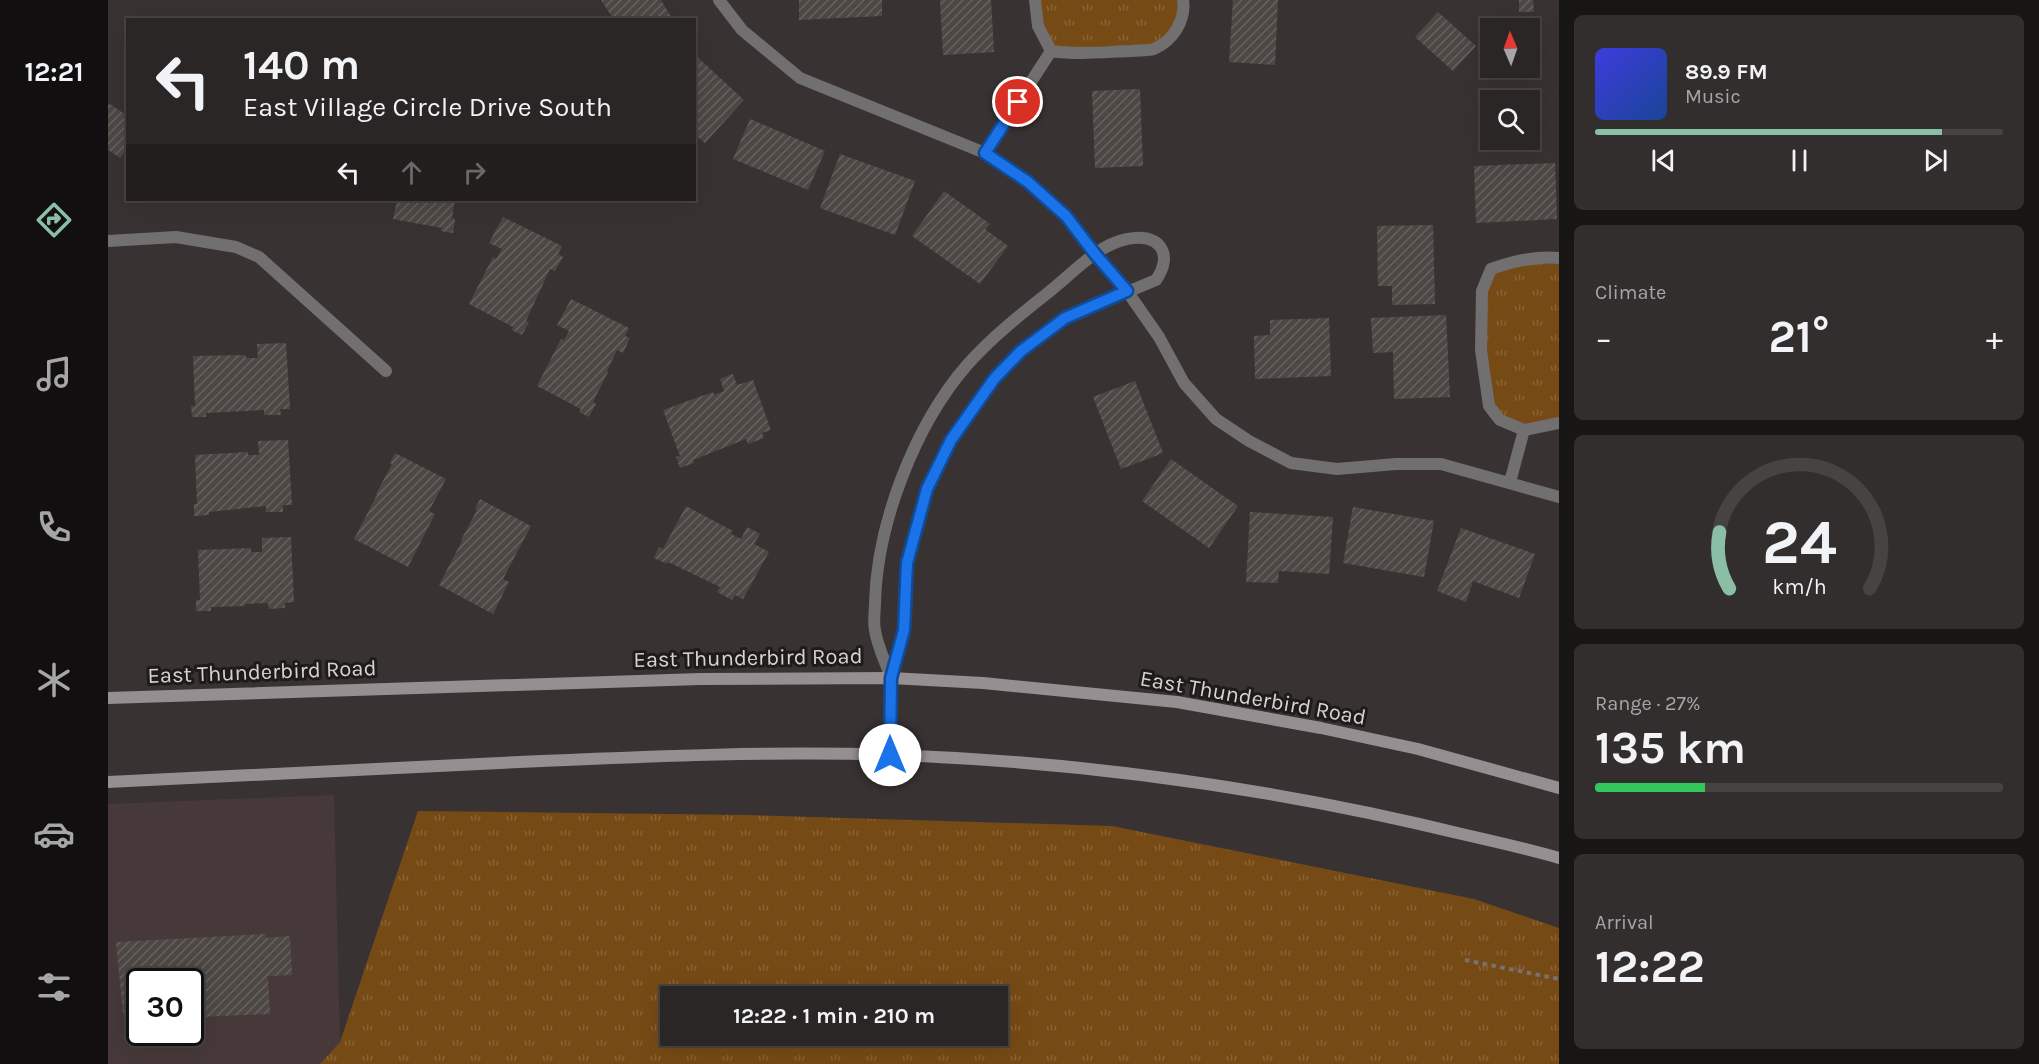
<!DOCTYPE html>
<html lang="en">
<head>
<meta charset="utf-8">
<style>
  :root { --surface:#2b2626; --page:#332e2e; --text:#f1f3f6; --muted:#a6a5a7; --line:#474343; --accent:#8abfa5 }
  body { margin:0; font-family:Karla,sans-serif; background:var(--page); color:var(--text); height:100vh; display:flex; flex-direction:column; font-size:22px; white-space:nowrap }
  * { box-sizing:border-box; margin:0 }
  p { font-size:20px; color:var(--muted) }
  .icon { flex:none; width:33px; height:33px; fill:none; stroke:currentColor; stroke-width:2; stroke-linecap:round; stroke-linejoin:round }
  .map { position:relative; flex:1; overflow:hidden }
  .details { display:flex; flex-direction:column; gap:15px; padding:15px; background:#181515; width:480px }
  .details>* { flex:none }
  .hud { position:absolute; left:18px; top:18px; width:570px; height:183px; border-radius:0px; box-shadow:0 6px 24px #0002,0 0 0 2px var(--line); background:#2b2626; color:var(--text); overflow:hidden }
  .needle { width:39px; rotate:358deg }
  .tools { position:absolute; left:1372px; top:18px; display:grid; gap:12px }
  .tools a { display:grid; place-items:center; width:60px; height:60px; border-radius:0px; background:var(--surface); box-shadow:0 6px 24px #0002,0 0 0 2px var(--line); font-size:30px }
  .speed { position:absolute; left:18px; top:968px; display:flex; gap:12px; font-size:30px; font-weight:700; text-align:center }
  .speed>* { display:grid; place-content:center; width:78px; height:78px; border-radius:50%; background:var(--surface); box-shadow:0 6px 24px #0002,0 0 0 2px var(--line); line-height:1 }
  .speed .limit { border:3px solid #111; border-radius:9px; background:#fff; color:#111 }
  .pin { position:absolute; display:grid; place-items:center; width:51px; height:51px; color:#fff; margin:-26px; border:3px solid #fff; border-radius:50%; box-shadow:0 2px 6px #0007 }
  .me { position:absolute; width:66px; margin:-33px; rotate:0deg; stroke-linejoin:round; filter:drop-shadow(0 0 4px #0008) }
  .turn { display:flex; align-items:center; gap:21px; height:126px; padding:0 18px; font-size:27px }
  .turn .icon { width:78px; height:78px; stroke-width:2.5 }
  .turn b { display:block; font-size:42px; line-height:51px }
  .lanes { display:flex; align-items:center; height:57px; padding:0 18px; background:#0003; justify-content:center; gap:30px; direction:ltr }
  .lanes .off { opacity:.35 }
  .big { font-size:45px; font-weight:700; line-height:1.1 }
  .details .card { flex:1; display:flex; flex-direction:column; justify-content:center; gap:9px; min-width:0; padding:0 21px; border-radius:9px; background:var(--page) }
  .details .dial { align-items:center; gap:0 }
  .dial svg { height:156px; overflow:visible; fill:none; stroke:var(--line); stroke-width:7; stroke-linecap:round; text-anchor:middle }
  .dial text { fill:var(--text); stroke:none }
  .song { display:flex; align-items:center; gap:18px }
  .cover { width:72px; height:72px; border-radius:9px; background:linear-gradient(135deg,hsl(240 70% 55%),hsl(220 70% 35%)) }
  .played { height:6px; border-radius:3px; background:linear-gradient(90deg,var(--accent) 85%,var(--line) 85%) }
  .keys { display:flex; justify-content:space-around; direction:ltr }
  .heat { display:flex; justify-content:space-between; align-items:center; font-size:33px; direction:ltr }
  .charge { height:9px; border-radius:4px; background:linear-gradient(90deg,#34c759 27%,var(--line) 0) }
  .trip { position:absolute; left:552px; top:986px; width:348px; height:60px; border-radius:0px; background:var(--surface); box-shadow:0 6px 24px #0002,0 0 0 2px var(--line); font-weight:700; line-height:60px; text-align:center }
  main { display:flex; flex:1; min-height:0 }
  .menu { display:flex; flex-direction:column; width:108px; justify-content:space-around; align-items:center; background:#110f0f; color:var(--muted) }
  .menu .icon { width:42px; height:42px }
  .menu .selected { color:var(--accent) }
  .menu b { font-size:27px; color:var(--text) }
  .map>svg:first-child { display:block }
  .built { fill:#473939; fill-rule:evenodd }
  .grass { fill:url(#grass-tufts); fill-rule:evenodd }
  .building { fill:url(#building-hatch) }
  .lines { fill:none; stroke-linecap:round; stroke-linejoin:round }
  .path { stroke:#777171; stroke-width:4; stroke-dasharray:4.5 4.5; stroke-linecap:butt }
  .minor { stroke:#726f70; stroke-width:12 }
  .secondary { stroke:#958f91; stroke-width:12 }
  .route-casing { stroke:#114b97; stroke-width:15 }
  .route { stroke:#1a73e8; stroke-width:10 }
  .labels { text-anchor:middle; dominant-baseline:central; stroke-width:6; stroke-linejoin:round; paint-order:stroke }
  .street-label { font-size:22px; fill:#d8d3d3; stroke:#1e1b1b }
</style>
</head>
<body>
<main>
<nav class="menu">
<b>12:21</b>
<svg class="icon selected" aria-label="directions" viewBox="0 0 24 24"><path d="M12 3l9 9-9 9-9-9zM9 14v-3h6M13 9l2 2-2 2"/></svg>
<svg class="icon" aria-label="music" viewBox="0 0 24 24"><path d="M9 18V5l10-2v13"/><circle cx="6" cy="18" r="3"/><circle cx="16" cy="16" r="3"/></svg>
<svg class="icon" aria-label="phone" viewBox="0 0 24 24"><path d="M5 4h4l2 5-3 2q2 4 5 5l2-3 5 2v4C11 20 4 13 5 4z"/></svg>
<svg class="icon" aria-label="climate" viewBox="0 0 24 24"><path d="M12 3v18M4 7l16 10M4 17L20 7"/></svg>
<svg class="icon" aria-label="car" viewBox="0 0 24 24"><path d="M5 17H2v-5l4-1 3-4h7l3 4 3 1v5h-3M9 17h6M6 11h13"/><circle cx="7" cy="17" r="2"/><circle cx="17" cy="17" r="2"/></svg>
<svg class="icon" aria-label="filters" viewBox="0 0 24 24"><path d="M4 7h16M4 17h16"/><circle cx="9" cy="7" r="2"/><circle cx="15" cy="17" r="2"/></svg>
</nav>
<div class="map">
<svg width="1451" height="1064" viewBox="0 0 1451 1064">
  <defs>
    <pattern id="grass-tufts" width="24" height="20" patternUnits="userSpaceOnUse" patternTransform="scale(1.5)"><rect width="24" height="20" fill="#764a15"/><path d="M3 7l-1-3M5 7V3M7 7l1-3M15 17l-1-3M17 17v-4M19 17l1-3" fill="none" stroke="#896336"/></pattern>
    <pattern id="building-hatch" width="6" height="6" patternUnits="userSpaceOnUse" patternTransform="scale(1.5)"><rect width="6" height="6" fill="#4e4845"/><path d="M-1 1l2-2M0 6l6-6M5 7l2-2" fill="none" stroke="#67625f"/></pattern>
  </defs>
  <rect width="100%" height="100%" fill="#393232"/>
  <!-- built -->
  <path class="built" d="M 226,795 L 232,1043 L 213,1064 L 0,1064 L 0,804 ZM 32,981 L 82,981 L 82,1032 L 32,1032 Z"/>
  <!-- grass -->
  <path class="grass" d="M 927,0 L 1075,0 L 1072,22 L 1045,50 L 943,51 Z
    M 1451,258 L 1451,423 L 1416,430 L 1381,406 L 1374,291 L 1383,269 Z
    M 310,811 L 639,815 L 1004,826 L 1366,899 L 1451,928 L 1451,1064 L 212,1064 L 232,1042 ZM 562,996 L 890,996 L 890,1035 L 562,1035 Z"/>
  <!-- building -->
  <path class="building" d="M 493,0 L 553,0 L 565,20 L 506,20 Z
    M 691,0 L 774,0 L 774,16 L 691,20 Z
    M 832,0 L 883,0 L 886,52 L 835,55 Z
    M 1125,0 L 1170,0 L 1167,65 L 1121,62 Z
    M 1411,0 L 1425,0 L 1426,12 L 1411,12 Z
    M 1330,12 L 1368,46 L 1345,71 L 1307,37 Z
    M 586,54 L 636,100 L 597,143 L 586,134 Z
    M 1032,89 L 1035,166 L 987,168 L 984,91 Z
    M 0,103 L 20,116 L 20,147 L 12,158 L 0,150 Z
    M 642,119 L 717,151 L 700,190 L 625,159 Z
    M 732,154 L 807,181 L 787,235 L 712,208 Z
    M 1447,163 L 1449,219 L 1368,223 L 1366,166 Z
    M 836,191 L 882,224 L 877,229 L 900,246 L 872,284 L 804,236 Z
    M 289,200 L 347,200 L 344,218 L 347,219 L 345,233 L 333,231 L 334,228 L 285,219 Z
    M 395,217 L 454,246 L 450,254 L 455,257 L 447,271 L 442,269 L 418,321 L 421,322 L 414,335 L 404,330 L 405,327 L 361,304 L 385,257 L 388,259 L 394,249 L 381,243 Z
    M 1325,225 L 1327,304 L 1284,305 L 1284,286 L 1270,286 L 1269,226 Z
    M 463,299 L 521,328 L 517,336 L 522,338 L 515,353 L 509,350 L 499,371 L 500,372 L 485,402 L 488,404 L 481,417 L 471,412 L 473,409 L 429,386 L 453,339 L 456,340 L 461,331 L 449,325 Z
    M 1338,315 L 1342,397 L 1286,399 L 1285,352 L 1265,353 L 1263,318 Z
    M 1221,318 L 1223,376 L 1147,379 L 1146,336 L 1162,335 L 1162,320 Z
    M 178,343 L 182,409 L 172,409 L 173,415 L 156,415 L 156,410 L 98,413 L 98,417 L 84,417 L 83,406 L 87,406 L 85,356 L 138,355 L 138,358 L 150,358 L 149,344 Z
    M 625,374 L 629,385 L 645,380 L 663,430 L 654,433 L 656,438 L 640,444 L 638,439 L 585,460 L 586,463 L 572,468 L 568,457 L 572,456 L 555,410 L 605,392 L 606,395 L 616,391 L 612,379 Z
    M 1027,381 L 1055,453 L 1013,469 L 985,397 Z
    M 180,440 L 184,505 L 175,505 L 175,512 L 158,512 L 158,506 L 101,512 L 101,515 L 86,516 L 86,504 L 89,504 L 87,455 L 140,452 L 140,455 L 151,455 L 150,441 Z
    M 287,453 L 338,479 L 321,511 L 327,514 L 300,567 L 246,539 L 269,495 L 268,494 L 284,464 L 282,463 Z
    M 1063,459 L 1130,506 L 1101,548 L 1034,501 Z
    M 372,499 L 423,526 L 395,579 L 401,582 L 385,614 L 331,585 L 354,541 L 353,540 L 369,510 L 367,509 Z
    M 578,506 L 625,531 L 623,534 L 633,539 L 639,527 L 652,534 L 646,544 L 661,552 L 635,599 L 627,595 L 624,600 L 609,592 L 612,587 L 560,562 L 559,564 L 546,558 L 551,547 L 555,549 Z
    M 1245,507 L 1326,521 L 1316,577 L 1235,563 Z
    M 1142,512 L 1225,517 L 1221,574 L 1171,571 L 1170,583 L 1138,582 Z
    M 1353,528 L 1427,554 L 1411,598 L 1365,581 L 1358,602 L 1329,591 Z
    M 183,537 L 186,602 L 177,603 L 177,608 L 161,609 L 160,603 L 137,604 L 137,606 L 103,607 L 103,611 L 88,611 L 88,600 L 92,600 L 90,550 L 143,548 L 143,552 L 154,552 L 154,538 Z
    M 157,934 L 158,938 L 182,936 L 184,975 L 160,976 L 162,1014 L 93,1017 L 93,1010 L 82,1010 L 82,981 L 32,981 L 32,1013 L 15,1014 L 8,942 Z"/>
  <g class="lines">
    <!-- path -->
    <path class="path" d="M 1357,960 L 1451,979"/>
    <!-- minor -->
    <path class="minor" d="M 611,0 L 634,30 L 692,78 L 877,153 L 920,182 L 958,216 L 987,254 L 1019,291 L 1051,337 L 1076,383 L 1108,419 L 1141,441 L 1183,463 L 1229,469 L 1288,464 L 1333,464 L 1451,497
      M 927,0 L 930,26 L 943,51
      M 943,51 C 969,55 996,52 1023,51 C 1030,50 1039,51 1046,49 C 1065,41 1078,20 1075,0
      M 877,153 L 943,51
      M 0,241 L 68,237 L 128,247 L 151,257 L 278,371
      M 1451,258 C 1427,256 1406,261 1383,269 L 1374,291 L 1373,350 L 1381,406 L 1392,420 L 1416,430 L 1451,423
      M 1402,482 L 1416,430
      M 782,755 L 783,678 L 796,631 L 799,563 L 819,489 L 843,440 L 886,379 L 913,351 L 957,318 L 1048,280 C 1067,253 1050,232 1019,239 C 989,245 964,274 941,292 C 912,315 884,337 859,365 C 807,425 769,523 767,603 C 767,612 765,622 767,630 C 769,646 778,663 783,678"/>
    <!-- secondary -->
    <path class="secondary" d="M 0,698 L 592,679 L 783,678 L 875,683 L 1069,702 L 1213,728 L 1310,749 L 1451,788
      M 0,782 C 144,775 288,767 433,761 C 550,756 668,751 785,755 C 978,762 1171,789 1358,835 C 1389,842 1420,849 1451,858"/>
  </g>
  <g class="lines">
    <defs>
      <path id="route" d="M 782,755 L 783,678 L 796,630 L 799,563 L 819,489 L 843,440 L 886,379 L 913,351 L 957,318 L 1019,291 L 987,254 L 958,216 L 920,182 L 877,153 L 910,102"/>
    </defs>
    <!-- route casing -->
    <use href="#route" class="route-casing"/>
    <!-- route -->
    <use href="#route" class="route"/>
  </g>
  <g class="labels">
    <!-- street labels -->
    <g class="street-label">
      <text transform="translate(640 658) rotate(-1)">East Thunderbird Road</text>
      <text transform="translate(154 672) rotate(-2)">East Thunderbird Road</text>
      <text transform="translate(1145 698) rotate(10)">East Thunderbird Road</text>
    </g>
  </g>
</svg>
<div class="tools">
<a><svg class="needle" viewBox="-14 -14 28 28"><path d="M0-13l5 13h-10z" fill="#e53935"/><path d="M0 13l5-13h-10z" fill="#a6a5a7"/></svg></a>
<a><svg class="icon" aria-label="search" viewBox="0 0 24 24"><circle cx="10" cy="10" r="6"/><path d="M15 15l6 6"/></svg></a>
</div>
<div class="speed"><div class="limit">30</div></div>
<div class="pin" style="left:910px;top:102px;background:#d93025"><svg class="icon" aria-label="arrive" viewBox="0 0 24 24"><path d="M6 21V4h12l-3 4 3 4H6"/></svg></div>
<svg class="me" style="left:782px;top:755px" viewBox="-20 -20 40 40"><circle r="19" fill="#fff"/><path d="M0-13L10 11 0 6-10 11z" fill="#1a73e8"/></svg>
<div class="trip">12:22 · 1 min · 210 m</div>
<div class="hud">
<div class="turn"><svg class="icon" aria-label="left" viewBox="0 0 24 24"><path d="M17 20v-9H6M10 6l-5 5 5 5"/></svg><div><b>140 m</b>East Village Circle Drive South</div></div>
<div class="lanes"><svg class="icon" aria-label="left" viewBox="0 0 24 24"><path d="M17 20v-9H6M10 6l-5 5 5 5"/></svg><svg class="icon off" aria-label="ahead" viewBox="0 0 24 24"><path d="M12 20V5M6 11l6-6 6 6"/></svg><svg class="icon off" aria-label="right" viewBox="0 0 24 24"><path d="M7 20v-9h11M14 6l5 5-5 5"/></svg></div>
</div>
</div>
<section class="details">
<div class="card">
<div class="song"><i class="cover"></i><div><b>89.9 FM</b><p>Music</p></div></div>
<div class="played"></div>
<div class="keys"><svg class="icon" aria-label="previous" viewBox="0 0 24 24"><path d="M18 5L8 12l10 7zM5 5v14"/></svg><svg class="icon" aria-label="pause" viewBox="0 0 24 24"><path d="M8 5v14M16 5v14"/></svg><svg class="icon" aria-label="next" viewBox="0 0 24 24"><path d="M6 5l10 7-10 7zM19 5v14"/></svg></div>
</div>
<div class="card"><p>Climate</p>
<div class="heat"><a>−</a><b class="big">21°</b><a>+</a></div>
</div>
<div class="card dial"><svg viewBox="0 0 100 80">
<path d="M14 69A42 42 0 1 1 86 69"/>
<path d="M14 69A42 42 0 0 1 9 40" stroke="#8abfa5"/>
<text x="50" y="56" font-size="32" font-weight="700">24</text>
<text x="50" y="72" font-size="11">km/h</text>
</svg></div>
<div class="card"><p>Range · 27%</p><b class="big">135 km</b><div class="charge"></div></div>
<div class="card"><p>Arrival</p><b class="big">12:22</b></div>
</section>
</main>
</body>
</html>
